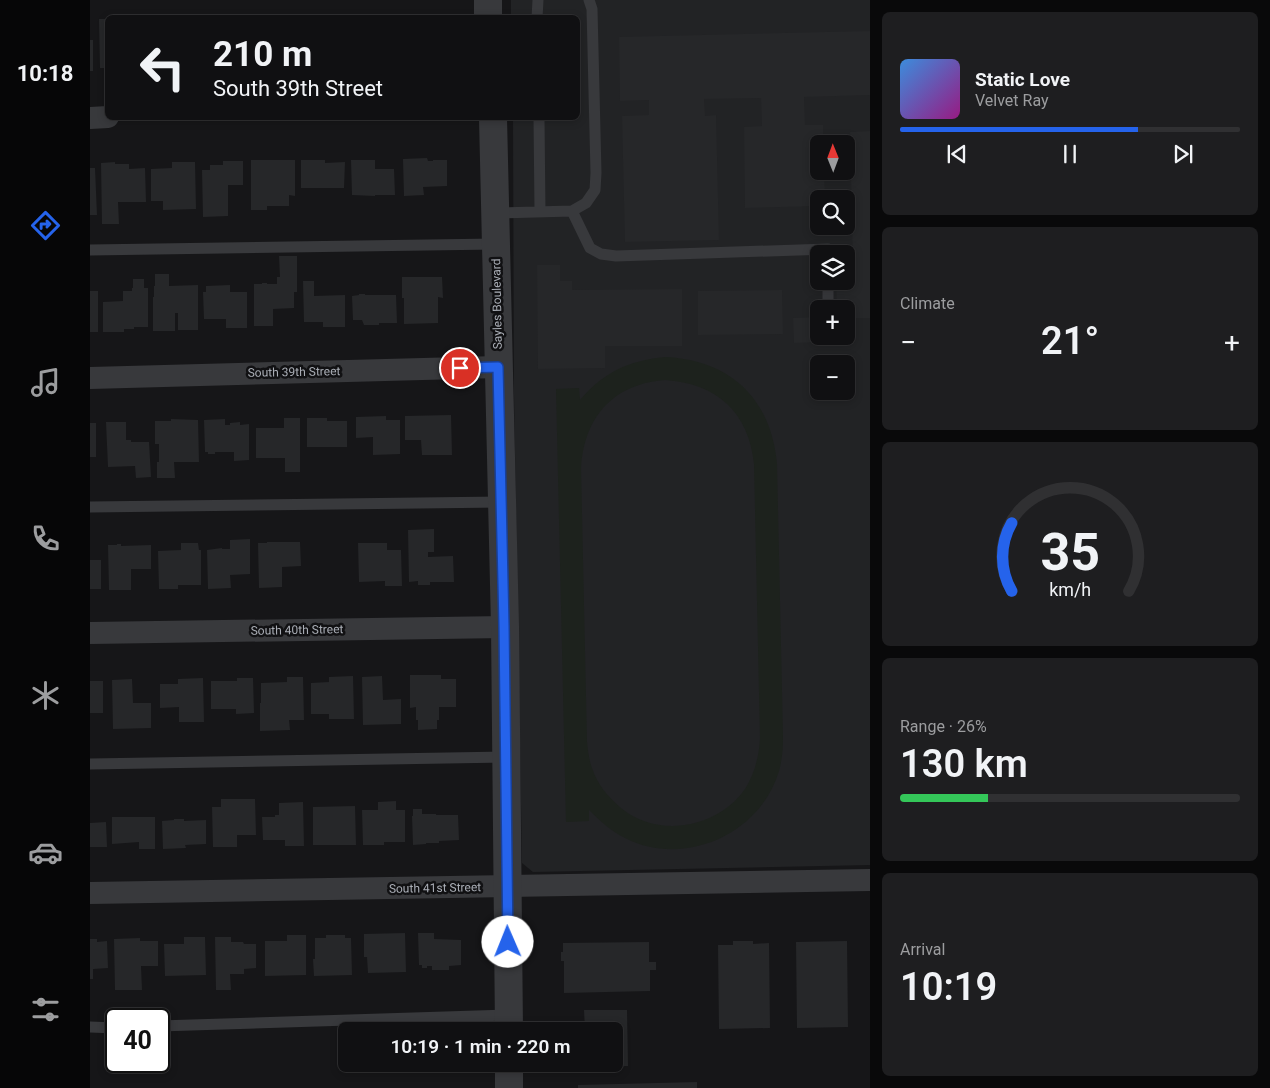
<!DOCTYPE html>
<html lang="en">
<head>
<meta charset="utf-8">
<style>
  :root { --surface:#101012; --page:#1e1e20; --text:#f1f3f6; --muted:#9c9d9f; --line:#303032; --accent:#2563eb }
  body { margin:0; font-family:Roboto,sans-serif; background:var(--page); color:var(--text); height:100vh; display:flex; flex-direction:column; font-size:19px; white-space:nowrap }
  * { box-sizing:border-box; margin:0 }
  p { font-size:16px; color:var(--muted) }
  .icon { flex:none; width:28px; height:28px; fill:none; stroke:currentColor; stroke-width:2; stroke-linecap:round; stroke-linejoin:round }
  .map { position:relative; flex:1; overflow:hidden }
  .sheet { display:flex; flex-direction:column; gap:12px; padding:12px; background:#09090a; width:400px }
  .sheet>* { flex:none }
  .banner { position:absolute; left:15px; top:15px; width:475px; height:105px; border-radius:8px; box-shadow:0 2px 8px #0003,0 0 0 1px var(--line); background:#101012; color:var(--text); overflow:hidden }
  .needle { width:32px; rotate:359deg }
  .buttons { position:absolute; left:720px; top:135px; display:grid; gap:10px }
  .buttons a { display:grid; place-items:center; width:45px; height:45px; border-radius:8px; background:var(--surface); box-shadow:0 2px 8px #0003,0 0 0 1px var(--line); font-size:25px }
  .speed { position:absolute; left:15px; top:1008px; display:flex; gap:10px; font-size:25px; font-weight:700; text-align:center }
  .speed>* { display:grid; place-content:center; width:65px; height:65px; border-radius:50%; background:var(--surface); box-shadow:0 2px 8px #0003,0 0 0 1px var(--line); line-height:1 }
  .speed .limit { border:2px solid #111; border-radius:8px; background:#fff; color:#111 }
  .pin { position:absolute; display:grid; place-items:center; width:42px; height:42px; color:#fff; margin:-21px; border:2px solid #fff; border-radius:50%; box-shadow:0 1px 5px #0007 }
  .me { position:absolute; width:55px; margin:-28px; rotate:359deg; stroke-linejoin:round; filter:drop-shadow(0 0 4px #0008) }
  .turn { display:flex; align-items:center; gap:18px; height:105px; padding:0 25px; font-size:22px }
  .turn .icon { width:65px; height:65px; stroke-width:2.5 }
  .turn b { display:block; font-size:35px; line-height:42px }
  .big { font-size:38px; font-weight:600; line-height:1.1 }
  .sheet .card { flex:1; display:flex; flex-direction:column; justify-content:center; gap:8px; min-width:0; padding:0 18px; border-radius:8px; background:var(--page) }
  .sheet .dial { align-items:center; gap:0 }
  .dial svg { height:130px; overflow:visible; fill:none; stroke:var(--line); stroke-width:7; stroke-linecap:round; text-anchor:middle }
  .dial text { fill:var(--text); stroke:none }
  .song { display:flex; align-items:center; gap:15px }
  .cover { width:60px; height:60px; border-radius:8px; background:linear-gradient(135deg,hsl(210 70% 55%),hsl(310 70% 35%)) }
  .played { height:5px; border-radius:2px; background:linear-gradient(90deg,var(--accent) 70%,var(--line) 70%) }
  .keys { display:flex; justify-content:space-around; direction:ltr }
  .heat { display:flex; justify-content:space-between; align-items:center; font-size:28px; direction:ltr }
  .charge { height:8px; border-radius:4px; background:linear-gradient(90deg,#34c759 26%,var(--line) 0) }
  .trip { position:absolute; left:248px; top:1022px; width:285px; height:50px; border-radius:8px; background:var(--surface); box-shadow:0 2px 8px #0003,0 0 0 1px var(--line); font-weight:600; line-height:50px; text-align:center }
  main { display:flex; flex:1; min-height:0 }
  .dock { display:flex; flex-direction:column; width:90px; justify-content:space-around; align-items:center; background:#060607; color:var(--muted) }
  .dock .icon { width:35px; height:35px }
  .dock .active { color:var(--accent) }
  .dock b { font-size:22px; color:var(--text) }
  .map>svg:first-child { display:block }
  .built { fill:#222325; fill-rule:evenodd }
  .green { fill:#1d221d; fill-rule:evenodd }
  .building { fill:#262729 }
  .lines { fill:none; stroke-linecap:round; stroke-linejoin:round }
  .service { stroke:#38393c; stroke-width:11 }
  .minor { stroke:#38393c; stroke-width:22 }
  .tertiary { stroke:#38393c; stroke-width:28 }
  .route-casing { stroke:#184099; stroke-width:12 }
  .route { stroke:#2563eb; stroke-width:9 }
  .labels { text-anchor:middle; dominant-baseline:central; stroke-width:5; stroke-linejoin:round; paint-order:stroke }
  .street-label { font-size:12px; fill:#aaaeb6; stroke:#111113 }
</style>
</head>
<body>
<main>
<nav class="dock">
<b>10:18</b>
<svg class="icon active" aria-label="directions" viewBox="0 0 24 24"><path d="M12 3l9 9-9 9-9-9zM9 14v-3h6M13 9l2 2-2 2"/></svg>
<svg class="icon" aria-label="music" viewBox="0 0 24 24"><path d="M9 18V5l10-2v13"/><circle cx="6" cy="18" r="3"/><circle cx="16" cy="16" r="3"/></svg>
<svg class="icon" aria-label="phone" viewBox="0 0 24 24"><path d="M5 4h4l2 5-3 2q2 4 5 5l2-3 5 2v4C11 20 4 13 5 4z"/></svg>
<svg class="icon" aria-label="climate" viewBox="0 0 24 24"><path d="M12 3v18M4 7l16 10M4 17L20 7"/></svg>
<svg class="icon" aria-label="car" viewBox="0 0 24 24"><path d="M5 17H2v-5l4-1 3-4h7l3 4 3 1v5h-3M9 17h6M6 11h13"/><circle cx="7" cy="17" r="2"/><circle cx="17" cy="17" r="2"/></svg>
<svg class="icon" aria-label="filters" viewBox="0 0 24 24"><path d="M4 7h16M4 17h16"/><circle cx="9" cy="7" r="2"/><circle cx="15" cy="17" r="2"/></svg>
</nav>
<div class="map">
<svg width="780" height="1088" viewBox="0 0 780 1088">
  <rect width="100%" height="100%" fill="#161618"/>
  <!-- built -->
  <path class="built" d="M 421,0 L 780,0 L 780,865 L 443,872 L 432,863 L 424,395 L 423,118 L 488,118 L 488,18 L 421,17 ZM 729,144 L 756,144 L 756,171 L 729,171 ZM 729,199 L 756,199 L 756,226 L 729,226 ZM 729,254 L 756,254 L 756,281 L 729,281 ZM 729,309 L 756,309 L 756,336 L 729,336 ZM 729,364 L 756,364 L 756,391 L 729,391 Z"/>
  <!-- green -->
  <path class="green" d="M 575,357 C 640,360 681,398 687,464 L 693,737 C 693,749 692,760 689,771 C 670,835 594,868 535,838 C 521,831 510,821 499,810 L 499,821 L 476,822 L 466,389 L 489,388 L 490,400 C 514,372 538,361 575,357 ZM 575,380 C 627,383 659,413 664,464 L 670,738 C 669,756 665,773 655,789 C 628,828 568,839 531,808 C 518,797 507,784 502,768 C 499,760 498,751 497,742 L 491,468 C 493,430 511,397 549,385 C 557,382 566,381 575,380 Z"/>
  <!-- building -->
  <path class="building" d="M 9,19 L 18,19 L 18,68 L 10,68 Z
    M 780,31 L 780,95 L 714,97 L 715,125 L 733,125 L 733,144 L 729,144 L 729,171 L 734,171 L 735,199 L 729,199 L 729,206 L 655,208 L 654,127 L 672,126 L 671,98 L 614,99 L 615,116 L 626,115 L 629,240 L 535,242 L 532,116 L 559,115 L 559,100 L 530,101 L 529,37 Z
    M 0,40 L 3,40 L 3,71 L 0,71 Z
    M 780,131 L 780,318 L 756,318 L 756,309 L 747,309 L 746,281 L 756,281 L 756,268 L 763,267 L 760,132 Z
    M 337,158 L 338,161 L 343,161 L 343,160 L 357,160 L 357,186 L 333,187 L 334,195 L 314,196 L 313,159 Z
    M 161,160 L 205,160 L 205,196 L 199,195 L 199,206 L 177,206 L 177,210 L 161,210 Z
    M 211,160 L 235,160 L 235,163 L 255,162 L 254,188 L 211,188 Z
    M 261,160 L 285,160 L 285,169 L 304,169 L 305,195 L 285,195 L 285,196 L 262,195 Z
    M 133,161 L 153,161 L 153,185 L 138,185 L 138,216 L 113,217 L 112,170 L 120,170 L 120,165 L 133,165 Z
    M 25,162 L 25,164 L 39,164 L 39,169 L 55,168 L 56,202 L 28,202 L 29,224 L 12,224 L 11,163 Z
    M 82,162 L 105,162 L 106,209 L 73,210 L 73,201 L 61,201 L 61,169 L 82,168 Z
    M 0,168 L 5,168 L 7,215 L 0,215 Z
    M 189,256 L 207,256 L 207,292 L 204,292 L 204,308 L 183,309 L 183,326 L 164,326 L 164,284 L 172,284 L 172,283 L 177,283 L 177,284 L 187,284 L 187,277 L 190,277 Z
    M 447,265 L 470,265 L 470,281 L 482,281 L 482,290 L 592,289 L 592,346 L 515,346 L 515,368 L 448,369 Z
    M 65,274 L 79,274 L 79,286 L 108,285 L 108,330 L 88,330 L 88,313 L 85,313 L 85,331 L 63,331 L 63,297 L 64,297 L 64,286 L 65,286 Z
    M 312,277 L 352,277 L 353,298 L 348,297 L 348,323 L 314,324 L 314,298 L 312,298 Z
    M 43,279 L 54,279 L 54,288 L 58,288 L 58,327 L 44,327 L 44,329 L 34,329 L 34,332 L 13,332 L 13,302 L 33,301 L 33,291 L 42,291 L 42,288 L 43,288 Z
    M 213,281 L 224,281 L 224,296 L 255,295 L 255,327 L 233,327 L 233,322 L 214,322 Z
    M 140,285 L 140,292 L 157,292 L 157,328 L 136,328 L 136,319 L 114,319 L 113,292 L 116,292 L 116,286 Z
    M 692,290 L 693,334 L 608,335 L 608,291 Z
    M 0,291 L 8,291 L 8,332 L 0,332 Z
    M 269,294 L 275,294 L 275,295 L 306,295 L 307,323 L 289,323 L 289,325 L 274,325 L 272,320 L 263,320 L 262,296 L 269,295 Z
    M 729,317 L 729,336 L 731,336 L 731,342 L 704,343 L 703,318 Z
    M 361,415 L 362,455 L 332,455 L 331,440 L 315,440 L 315,416 Z
    M 296,416 L 296,420 L 310,420 L 310,454 L 283,455 L 283,437 L 266,438 L 266,417 Z
    M 194,418 L 210,418 L 210,472 L 195,472 L 195,458 L 166,458 L 166,428 L 194,428 Z
    M 217,418 L 237,418 L 237,421 L 257,421 L 257,447 L 217,447 Z
    M 81,419 L 108,420 L 109,462 L 84,462 L 85,478 L 67,478 L 67,462 L 69,462 L 69,444 L 65,444 L 65,421 L 81,421 Z
    M 135,419 L 135,425 L 140,425 L 140,423 L 150,422 L 150,425 L 159,424 L 159,460 L 144,461 L 144,452 L 125,452 L 125,454 L 118,454 L 118,452 L 115,452 L 114,420 Z
    M 16,422 L 36,422 L 36,440 L 41,440 L 41,442 L 59,442 L 61,477 L 46,478 L 45,466 L 18,467 Z
    M 0,423 L 6,423 L 6,457 L 0,457 Z
    M 344,529 L 344,552 L 338,552 L 338,557 L 363,556 L 364,582 L 340,582 L 340,585 L 328,585 L 328,581 L 319,582 L 318,530 Z
    M 160,539 L 160,574 L 140,575 L 141,588 L 118,589 L 117,550 L 132,548 L 132,549 L 140,549 L 140,540 Z
    M 177,542 L 210,542 L 211,566 L 192,567 L 192,587 L 169,588 L 168,543 L 177,543 Z
    M 91,543 L 108,543 L 109,550 L 111,550 L 111,585 L 88,585 L 88,589 L 69,589 L 68,551 L 91,550 Z
    M 268,543 L 297,543 L 297,550 L 311,550 L 312,586 L 295,586 L 295,581 L 269,582 Z
    M 27,544 L 31,544 L 31,546 L 61,545 L 61,569 L 41,569 L 41,590 L 19,590 L 18,545 L 27,545 Z
    M 0,560 L 11,560 L 11,589 L 0,589 Z
    M 320,675 L 351,675 L 351,679 L 366,679 L 366,707 L 349,707 L 349,720 L 347,720 L 347,729 L 328,730 L 328,720 L 326,720 L 326,707 L 320,708 Z
    M 263,676 L 264,719 L 239,719 L 239,714 L 221,714 L 221,683 L 239,682 L 239,677 Z
    M 292,676 L 293,700 L 311,699 L 311,724 L 273,725 L 272,677 Z
    M 197,677 L 213,677 L 214,720 L 199,720 L 200,730 L 170,731 L 170,703 L 171,703 L 171,683 L 197,682 Z
    M 113,678 L 114,722 L 89,722 L 89,707 L 70,708 L 70,684 L 88,684 L 88,679 Z
    M 147,678 L 163,678 L 164,713 L 146,714 L 146,709 L 121,709 L 121,681 L 147,681 Z
    M 42,679 L 43,703 L 61,703 L 61,728 L 23,729 L 22,680 Z
    M 0,681 L 13,681 L 13,713 L 0,713 Z
    M 131,799 L 165,799 L 166,835 L 147,835 L 147,847 L 123,847 L 122,807 L 131,807 Z
    M 306,801 L 306,810 L 315,810 L 315,842 L 294,842 L 294,845 L 273,845 L 272,810 L 288,810 L 288,802 Z
    M 213,802 L 214,846 L 195,846 L 195,840 L 173,840 L 172,817 L 185,817 L 185,815 L 189,815 L 189,803 Z
    M 265,806 L 266,845 L 223,845 L 223,807 Z
    M 323,809 L 332,809 L 332,814 L 346,814 L 346,815 L 368,815 L 369,840 L 349,841 L 349,843 L 336,843 L 336,844 L 323,845 L 322,816 L 323,816 Z
    M 22,817 L 65,817 L 65,849 L 49,849 L 49,842 L 22,844 Z
    M 84,819 L 94,819 L 94,821 L 116,820 L 116,844 L 95,845 L 96,848 L 73,849 L 72,821 L 84,820 Z
    M 16,822 L 17,847 L 0,847 L 0,823 Z
    M 315,933 L 316,972 L 278,973 L 277,957 L 274,957 L 274,934 Z
    M 328,933 L 344,933 L 344,939 L 371,940 L 371,965 L 359,966 L 359,970 L 342,970 L 342,966 L 337,966 L 337,968 L 332,968 L 332,965 L 329,965 Z
    M 197,935 L 216,935 L 216,975 L 175,976 L 175,941 L 197,941 Z
    M 236,935 L 255,935 L 255,938 L 261,938 L 262,975 L 224,976 L 223,959 L 225,959 L 225,938 L 236,938 Z
    M 94,937 L 115,937 L 116,975 L 75,976 L 74,944 L 94,944 Z
    M 125,937 L 141,937 L 141,942 L 153,942 L 154,944 L 166,944 L 166,968 L 154,969 L 154,974 L 140,974 L 141,990 L 126,990 Z
    M 50,938 L 50,941 L 68,941 L 68,966 L 51,966 L 52,990 L 25,990 L 24,939 Z
    M 0,939 L 7,939 L 7,942 L 17,941 L 18,968 L 3,969 L 3,979 L 0,979 Z
    M 643,941 L 663,941 L 663,944 L 679,943 L 680,1028 L 629,1029 L 628,945 L 643,945 Z
    M 757,941 L 758,1027 L 707,1028 L 706,942 Z
    M 559,942 L 559,962 L 566,962 L 566,970 L 560,970 L 560,991 L 474,993 L 474,961 L 471,961 L 471,952 L 473,952 L 473,943 Z
    M 494,1010 L 537,1010 L 538,1066 L 495,1067 L 495,1064 L 524,1064 L 524,1031 L 495,1031 Z
    M 607,1082 L 607,1088 L 488,1088 L 488,1085 Z"/>
  <g class="lines">
    <!-- service -->
    <path class="service" d="M 447,18 L 448,0
      M 449,118 L 450,212
      M 482,211 L 500,248 L 511,254 L 526,256 L 738,249 L 738,254
      M 405,213 L 482,211 L 496,203 L 505,190 L 506,173 L 502,9 L 499,0
      M 0,250 L 406,244
      M 738,309 L 738,281
      M 0,507 L 412,502
      M 0,764 L 416,757
      M 69,1026 L 418,1015
      M 0,1027 L 26,1028"/>
    <!-- minor -->
    <path class="minor" d="M 0,118 L 18,117
      M 0,378 L 408,367
      M 0,633 L 415,627
      M 0,893 L 780,880"/>
    <!-- tertiary -->
    <path class="tertiary" d="M 398,0 L 398,18
      M 403,118 L 415,627 L 419,1031
      M 419,1064 L 419,1088"/>
  </g>
  <g class="lines">
    <defs>
      <path id="route" d="M 370,368 L 408,367 L 414,626 L 418,942"/>
    </defs>
    <!-- route casing -->
    <use href="#route" class="route-casing"/>
    <!-- route -->
    <use href="#route" class="route"/>
  </g>
  <g class="labels">
    <!-- street labels -->
    <g class="street-label">
      <text transform="translate(407 304) rotate(-91)">Sayles Boulevard</text>
      <text transform="translate(204 372) rotate(-1)">South 39th Street</text>
      <text transform="translate(207 630) rotate(-1)">South 40th Street</text>
      <text transform="translate(345 888) rotate(-1)">South 41st Street</text>
    </g>
  </g>
</svg>
<div class="buttons">
<a><svg class="needle" viewBox="-14 -14 28 28"><path d="M0-13l5 13h-10z" fill="#e53935"/><path d="M0 13l5-13h-10z" fill="#9c9d9f"/></svg></a>
<a><svg class="icon" aria-label="search" viewBox="0 0 24 24"><circle cx="10" cy="10" r="6"/><path d="M15 15l6 6"/></svg></a>
<a><svg class="icon" aria-label="layers" viewBox="0 0 24 24"><path d="M12 4l9 5-9 5-9-5zM3 14l9 5 9-5"/></svg></a>
<a>+</a>
<a>−</a>
</div>
<div class="speed"><div class="limit">40</div></div>
<div class="pin" style="left:370px;top:368px;background:#d93025"><svg class="icon" aria-label="arrive" viewBox="0 0 24 24"><path d="M6 21V4h12l-3 4 3 4H6"/></svg></div>
<svg class="me" style="left:418px;top:942px" viewBox="-20 -20 40 40"><circle r="19" fill="#fff"/><path d="M0-13L10 11 0 6-10 11z" fill="#2563eb"/></svg>
<div class="trip">10:19 · 1 min · 220 m</div>
<div class="banner">
<div class="turn"><svg class="icon" aria-label="left" viewBox="0 0 24 24"><path d="M17 20v-9H6M10 6l-5 5 5 5"/></svg><div><b>210 m</b>South 39th Street</div></div>
</div>
</div>
<section class="sheet">
<div class="card">
<div class="song"><i class="cover"></i><div><b>Static Love</b><p>Velvet Ray</p></div></div>
<div class="played"></div>
<div class="keys"><svg class="icon" aria-label="previous" viewBox="0 0 24 24"><path d="M18 5L8 12l10 7zM5 5v14"/></svg><svg class="icon" aria-label="pause" viewBox="0 0 24 24"><path d="M8 5v14M16 5v14"/></svg><svg class="icon" aria-label="next" viewBox="0 0 24 24"><path d="M6 5l10 7-10 7zM19 5v14"/></svg></div>
</div>
<div class="card"><p>Climate</p>
<div class="heat"><a>−</a><b class="big">21°</b><a>+</a></div>
</div>
<div class="card dial"><svg viewBox="0 0 100 80">
<path d="M14 69A42 42 0 1 1 86 69"/>
<path d="M14 69A42 42 0 0 1 14 27" stroke="#2563eb"/>
<text x="50" y="56" font-size="32" font-weight="700">35</text>
<text x="50" y="72" font-size="11">km/h</text>
</svg></div>
<div class="card"><p>Range · 26%</p><b class="big">130 km</b><div class="charge"></div></div>
<div class="card"><p>Arrival</p><b class="big">10:19</b></div>
</section>
</main>
</body>
</html>
